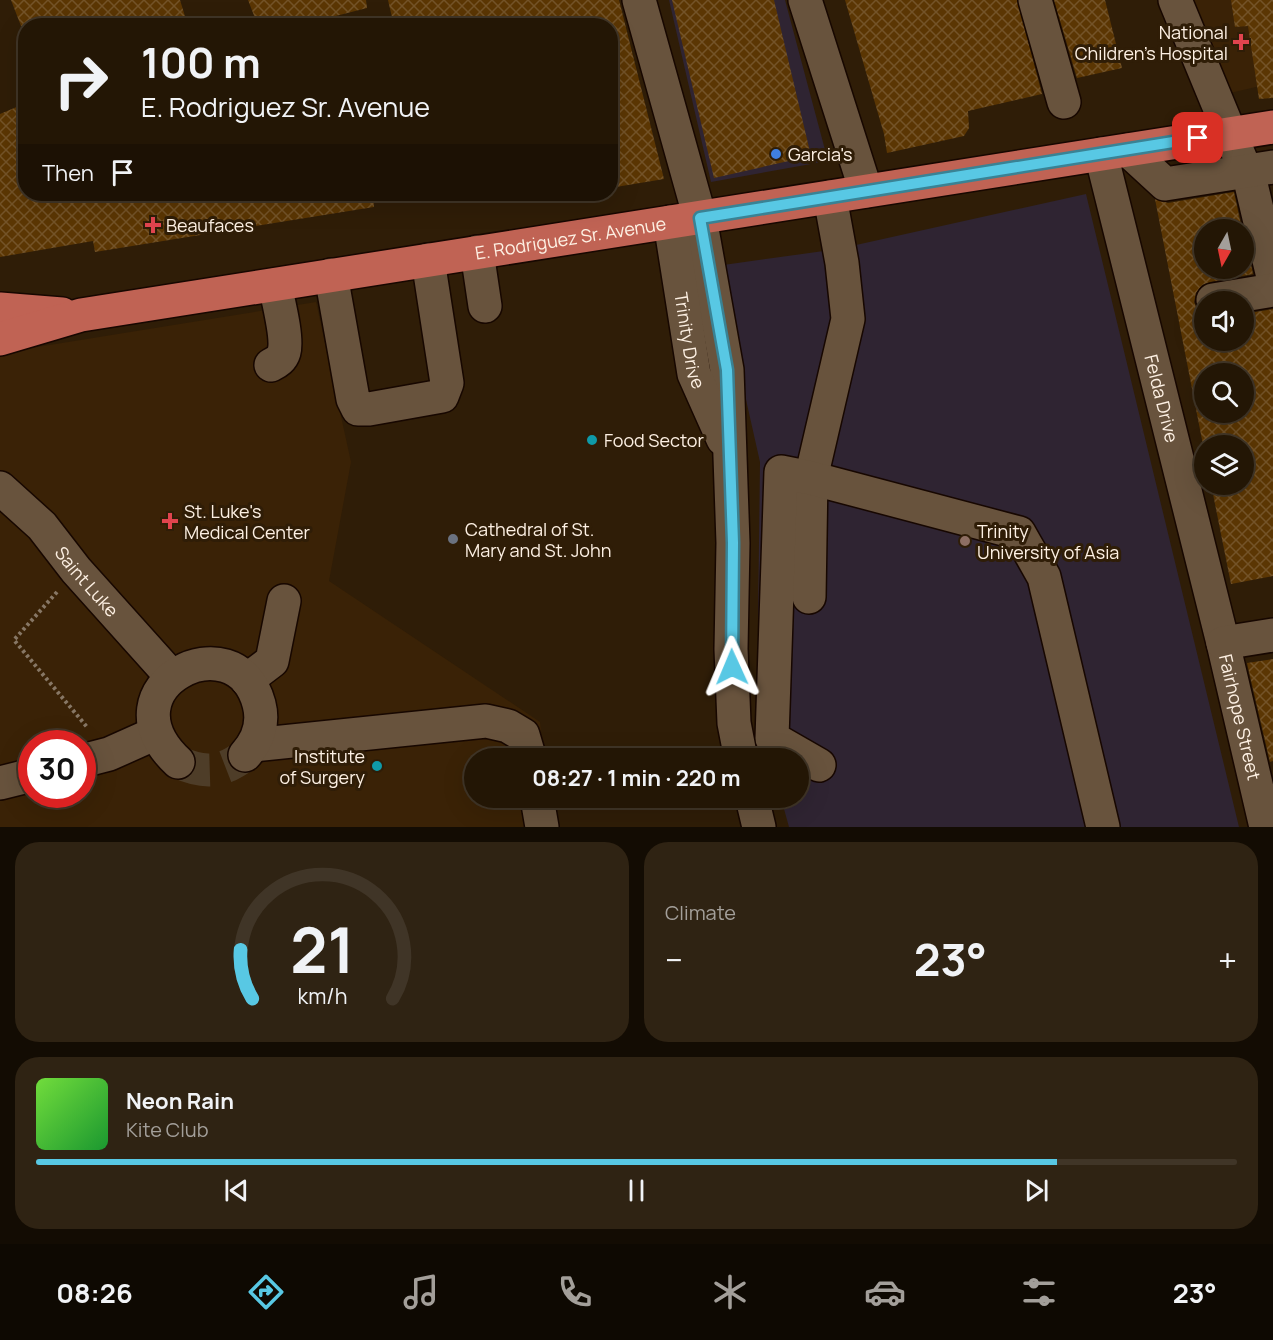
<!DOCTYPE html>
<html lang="en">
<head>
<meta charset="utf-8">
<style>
  :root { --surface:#231605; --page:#2f2313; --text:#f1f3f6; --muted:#a39f9a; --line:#403527; --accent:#58c8e4 }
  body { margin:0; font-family:Manrope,sans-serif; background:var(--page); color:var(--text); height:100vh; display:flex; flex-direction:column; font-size:22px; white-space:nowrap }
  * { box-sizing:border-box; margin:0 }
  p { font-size:20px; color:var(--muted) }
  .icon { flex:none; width:33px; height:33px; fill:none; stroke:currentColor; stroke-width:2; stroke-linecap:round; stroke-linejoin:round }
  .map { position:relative; height:827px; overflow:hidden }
  .details { display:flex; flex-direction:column; gap:15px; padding:15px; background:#130c03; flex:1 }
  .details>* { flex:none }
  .hud { position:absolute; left:18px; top:18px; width:600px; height:183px; border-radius:24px; box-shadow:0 6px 24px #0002,0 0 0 2px var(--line); background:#231605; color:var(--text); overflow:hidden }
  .needle { width:39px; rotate:189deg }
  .tools { position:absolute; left:1194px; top:219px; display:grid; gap:12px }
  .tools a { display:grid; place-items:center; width:60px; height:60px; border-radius:50%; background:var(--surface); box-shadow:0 6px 24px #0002,0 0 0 2px var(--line); font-size:30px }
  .speed { position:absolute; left:18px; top:730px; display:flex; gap:12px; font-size:30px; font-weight:700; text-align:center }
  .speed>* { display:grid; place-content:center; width:78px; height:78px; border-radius:50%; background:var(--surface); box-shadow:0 6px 24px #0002,0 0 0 2px var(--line); line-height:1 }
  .speed .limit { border:9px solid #d22; background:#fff; color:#111 }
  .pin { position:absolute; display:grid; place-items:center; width:51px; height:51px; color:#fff; margin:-26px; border-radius:12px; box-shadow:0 3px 9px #0006 }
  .me { position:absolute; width:66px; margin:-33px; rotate:359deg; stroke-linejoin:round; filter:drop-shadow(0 0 4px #0008) }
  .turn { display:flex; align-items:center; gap:21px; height:126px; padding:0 24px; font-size:27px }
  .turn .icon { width:78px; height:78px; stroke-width:2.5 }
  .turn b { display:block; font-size:42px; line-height:51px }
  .then { display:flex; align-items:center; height:57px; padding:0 24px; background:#0003; gap:12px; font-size:22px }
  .big { font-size:45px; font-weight:700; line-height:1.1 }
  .details .widget { flex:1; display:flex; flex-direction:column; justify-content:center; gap:9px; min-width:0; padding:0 21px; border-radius:24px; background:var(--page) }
  .details .dial { align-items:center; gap:0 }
  .dial svg { height:156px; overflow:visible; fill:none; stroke:var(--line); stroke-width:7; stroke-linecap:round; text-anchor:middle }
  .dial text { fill:var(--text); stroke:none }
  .song { display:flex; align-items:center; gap:18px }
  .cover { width:72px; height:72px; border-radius:9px; background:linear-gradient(135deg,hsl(100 70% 55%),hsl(130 70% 35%)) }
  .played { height:6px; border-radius:3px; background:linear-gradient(90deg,var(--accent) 85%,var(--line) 85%) }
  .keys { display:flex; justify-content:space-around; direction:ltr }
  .heat { display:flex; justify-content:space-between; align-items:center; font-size:33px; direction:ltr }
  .details .tiles { flex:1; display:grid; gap:15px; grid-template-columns:1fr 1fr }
  .widget:last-child { grid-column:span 2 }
  .trip { position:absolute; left:464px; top:748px; width:345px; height:60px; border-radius:30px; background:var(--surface); box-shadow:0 6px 24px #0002,0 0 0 2px var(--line); font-weight:700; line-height:60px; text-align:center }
  .menu { display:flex; height:96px; justify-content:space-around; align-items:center; background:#0e0902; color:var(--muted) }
  .menu .icon { width:42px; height:42px }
  .menu .current { color:var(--accent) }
  .menu b { font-size:27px; color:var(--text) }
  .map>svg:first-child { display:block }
  .commercial { fill:#2f2432 }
  .built { fill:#3a2206; fill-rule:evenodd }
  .building { fill:url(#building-cross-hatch); fill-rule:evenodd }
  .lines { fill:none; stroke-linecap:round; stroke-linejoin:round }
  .minor-tunnel { stroke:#4e3d28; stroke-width:33; stroke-dasharray:33 16; stroke-linecap:butt }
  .minor-casing { stroke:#170700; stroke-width:36 }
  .major-casing { stroke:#170700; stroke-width:36 }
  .path { stroke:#877765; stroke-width:4; stroke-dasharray:3 3; stroke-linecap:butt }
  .minor { stroke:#68533d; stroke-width:33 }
  .major { stroke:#c06354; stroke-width:33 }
  .route-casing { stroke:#398294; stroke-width:15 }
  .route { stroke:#58c8e4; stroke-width:10 }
  .health-dot { fill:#e0444e; stroke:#2f1d07; stroke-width:2 }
  .shop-dot { fill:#3f7fe0; stroke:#2f1d07; stroke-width:2 }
  .culture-dot { fill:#0f9aa8; stroke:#2f1d07; stroke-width:2 }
  .worship-dot { fill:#6b7280; stroke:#2f1d07; stroke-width:2 }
  .education-dot { fill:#8d6e63; stroke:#2f1d07; stroke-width:2 }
  .labels { text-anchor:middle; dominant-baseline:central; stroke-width:6; stroke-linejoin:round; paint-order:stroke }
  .poi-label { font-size:18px; fill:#fdf0e3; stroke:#2f1d07; text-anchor:start }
  .street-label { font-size:18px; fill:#fdf0e3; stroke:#2f1d07 }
</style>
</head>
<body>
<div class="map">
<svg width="1273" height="827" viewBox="0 0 1273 827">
  <defs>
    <pattern id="building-cross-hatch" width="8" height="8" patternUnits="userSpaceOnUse" patternTransform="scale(1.5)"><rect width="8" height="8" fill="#5b3603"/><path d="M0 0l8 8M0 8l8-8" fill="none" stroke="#735328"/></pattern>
  </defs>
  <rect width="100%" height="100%" fill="#2f1d07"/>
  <!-- commercial -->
  <path class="commercial" d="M 669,0 L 785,0 L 828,161 L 711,182 Z
    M 1086,194 L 1239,827 L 789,827 L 781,798 L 798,798 L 798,759 L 771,759 L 764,728 L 758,621 L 760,462 L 716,266 L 838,249 Z"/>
  <!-- built -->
  <path class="built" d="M 1191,0 L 1273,0 L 1273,83 L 1230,93 Z
    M 316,302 L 351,462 L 329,581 L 540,722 L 544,759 L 474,759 L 474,798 L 549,798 L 553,827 L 0,827 L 0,353 ZM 32,744 L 82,744 L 82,795 L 32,795 Z"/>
  <!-- building -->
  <path class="building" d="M 11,0 L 180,0 L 188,26 L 21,26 Z
    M 248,0 L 366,0 L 367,8 L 320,20 L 322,26 L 258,26 Z
    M 388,0 L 619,0 L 664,179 L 610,188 L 610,26 L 394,26 Z
    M 672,0 L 774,0 L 811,156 L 714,178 Z
    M 845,0 L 1017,0 L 1042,94 L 968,111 L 969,128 L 964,136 L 887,153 L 884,134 Z
    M 1054,0 L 1105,0 L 1122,68 L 1077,78 Z
    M 1231,0 L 1273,0 L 1273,98 L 1259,99 L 1248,26 L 1235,27 Z
    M 26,103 L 26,194 L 373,194 L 374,207 L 95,252 L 93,241 L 0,257 L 0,114 Z
    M 1234,192 L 1242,230 L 1204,230 L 1204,268 L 1244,268 L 1244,234 L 1253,274 L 1210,282 L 1202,285 L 1196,293 L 1194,302 L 1198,311 L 1204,316 L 1204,340 L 1244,340 L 1244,314 L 1273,309 L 1273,576 L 1231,584 L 1211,484 L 1244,484 L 1244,446 L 1204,446 L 1204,450 L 1155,199 L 1168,203 ZM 1204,374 L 1244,374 L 1244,412 L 1204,412 Z
    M 1273,659 L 1273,761 L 1270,762 L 1247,663 Z"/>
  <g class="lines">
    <!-- minor-tunnel -->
    <path class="minor-tunnel" d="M 178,762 C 204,774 222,773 245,755"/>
    <defs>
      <g id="minor">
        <path d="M 639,0 L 700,218 L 727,370 L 733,543 L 731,649 L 734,723 L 741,759"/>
        <path d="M 805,0 L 866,191"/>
        <path d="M 1035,0 L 1064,102"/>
        <path d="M 1175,0 L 1251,184 L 1273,277"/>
        <path d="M 1128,150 L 1165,184 L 1273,167"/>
        <path id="s1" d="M 1101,154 L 1223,643 L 1266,827"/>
        <path id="s2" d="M 670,222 L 694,374 L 723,439"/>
        <path d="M 477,252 L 485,306"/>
        <path d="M 331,275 L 353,399 L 358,409 L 369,409 L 442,396 L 447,383 L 428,260"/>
        <path d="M 1213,300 L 1273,290"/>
        <path d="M 271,365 C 277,362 282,359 284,352 C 288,338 278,300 275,285"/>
        <path id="s3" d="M 0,488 L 42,526 L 76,570 L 172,677"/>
        <path d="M 809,597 L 811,478 L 848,319 L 842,263 L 830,197"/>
        <path d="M 1223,643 L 1273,635"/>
        <path d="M 247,680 L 272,661 L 284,601"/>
        <path d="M 253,745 L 486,721 L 508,726 L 523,735 L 530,759"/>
        <path d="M 82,761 L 109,754 L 156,733"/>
        <path d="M 178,762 C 98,687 236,617 259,704 C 264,723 258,741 245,755"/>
        <path d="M 819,765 L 772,738 L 781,472 L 811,478 L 1019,533 L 1044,577 L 1103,827"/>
        <path d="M 0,783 L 32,775"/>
        <path d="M 537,798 L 542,827"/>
        <path d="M 752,798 L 759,827"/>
      </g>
      <g id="major">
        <path d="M 0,309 L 62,314"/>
        <path id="s4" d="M 0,339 L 81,315 L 1273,127"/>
      </g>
    </defs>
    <!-- minor casing -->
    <use href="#minor" class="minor-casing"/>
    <!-- major casing -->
    <use href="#major" class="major-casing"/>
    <!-- path -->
    <path class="path" d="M 57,592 L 14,640 L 87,727"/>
    <!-- minor -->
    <use href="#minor" class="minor"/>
    <!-- major -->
    <use href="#major" class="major"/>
  </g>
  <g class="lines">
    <defs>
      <path id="route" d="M 732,667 L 733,543 L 727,370 L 700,218 L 1198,138"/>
    </defs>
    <!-- route casing -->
    <use href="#route" class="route-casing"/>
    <!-- route -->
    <use href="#route" class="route"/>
  </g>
  <!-- markers -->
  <g class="health-dot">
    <path d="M1238 33h6v6h6v6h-6v6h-6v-6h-6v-6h6z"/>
    <path d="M150 216h6v6h6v6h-6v6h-6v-6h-6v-6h6z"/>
    <path d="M167 512h6v6h6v6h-6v6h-6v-6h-6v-6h6z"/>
  </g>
  <circle class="shop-dot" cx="776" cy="154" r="6"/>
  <g class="culture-dot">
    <circle cx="592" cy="440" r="6"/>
    <circle cx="377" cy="766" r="6"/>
  </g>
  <circle class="worship-dot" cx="453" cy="539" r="6"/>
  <circle class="education-dot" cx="965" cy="541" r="6"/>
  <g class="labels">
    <!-- poi labels -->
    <g class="poi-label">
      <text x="1228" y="32" text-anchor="end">National<tspan x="1228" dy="21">Children's Hospital</tspan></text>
      <text x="788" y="154">Garcia's</text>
      <text x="166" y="225">Beaufaces</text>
      <text x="604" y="440">Food Sector</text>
      <text x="184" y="511">St. Luke's<tspan x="184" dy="21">Medical Center</tspan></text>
      <text x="465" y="529">Cathedral of St.<tspan x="465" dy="21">Mary and St. John</tspan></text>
      <text x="977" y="531">Trinity<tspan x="977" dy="21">University of Asia</tspan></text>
      <text x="365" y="756" text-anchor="end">Institute<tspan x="365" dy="21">of Surgery</tspan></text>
    </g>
    <!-- street labels -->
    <g class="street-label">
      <text stroke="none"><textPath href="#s4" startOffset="580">E. Rodriguez Sr. Avenue</textPath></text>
      <text stroke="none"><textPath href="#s2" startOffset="120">Trinity Drive</textPath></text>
      <text stroke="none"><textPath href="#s1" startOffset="252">Felda Drive</textPath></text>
      <text stroke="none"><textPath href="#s3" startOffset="128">Saint Luke</textPath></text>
      <text stroke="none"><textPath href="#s1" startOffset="580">Fairhope Street</textPath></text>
    </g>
  </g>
</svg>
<div class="tools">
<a><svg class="needle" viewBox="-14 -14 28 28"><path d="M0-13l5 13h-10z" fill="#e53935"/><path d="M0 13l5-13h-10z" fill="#a39f9a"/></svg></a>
<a><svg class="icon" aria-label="sound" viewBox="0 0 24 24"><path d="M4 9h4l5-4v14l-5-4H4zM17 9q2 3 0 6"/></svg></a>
<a><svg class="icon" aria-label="search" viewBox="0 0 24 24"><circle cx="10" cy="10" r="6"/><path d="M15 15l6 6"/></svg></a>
<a><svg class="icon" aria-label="layers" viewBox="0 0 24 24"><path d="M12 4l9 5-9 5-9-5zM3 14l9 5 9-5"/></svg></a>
</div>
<div class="speed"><div class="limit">30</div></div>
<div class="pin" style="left:1198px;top:138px;background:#d93025"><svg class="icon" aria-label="arrive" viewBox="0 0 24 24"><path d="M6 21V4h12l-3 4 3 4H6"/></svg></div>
<svg class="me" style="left:732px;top:667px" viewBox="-20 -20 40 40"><path d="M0-17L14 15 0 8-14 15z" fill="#58c8e4" stroke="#fff" stroke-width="4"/></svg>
<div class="trip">08:27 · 1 min · 220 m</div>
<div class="hud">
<div class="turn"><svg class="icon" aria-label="right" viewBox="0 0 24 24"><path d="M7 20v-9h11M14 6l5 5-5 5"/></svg><div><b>100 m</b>E. Rodriguez Sr. Avenue</div></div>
<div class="then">Then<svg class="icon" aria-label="arrive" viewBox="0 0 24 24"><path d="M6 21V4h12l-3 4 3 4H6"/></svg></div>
</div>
</div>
<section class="details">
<div class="tiles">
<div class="widget dial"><svg viewBox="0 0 100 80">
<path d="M14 69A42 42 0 1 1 86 69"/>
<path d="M14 69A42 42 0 0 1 8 44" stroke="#58c8e4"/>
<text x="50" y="56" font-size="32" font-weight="700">21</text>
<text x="50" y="72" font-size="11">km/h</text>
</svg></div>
<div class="widget"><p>Climate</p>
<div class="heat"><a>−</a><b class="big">23°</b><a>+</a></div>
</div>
<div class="widget">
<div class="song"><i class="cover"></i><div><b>Neon Rain</b><p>Kite Club</p></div></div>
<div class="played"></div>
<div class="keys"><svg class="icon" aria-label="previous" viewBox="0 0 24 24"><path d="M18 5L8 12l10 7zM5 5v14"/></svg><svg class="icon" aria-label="pause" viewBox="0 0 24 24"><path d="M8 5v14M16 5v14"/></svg><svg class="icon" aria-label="next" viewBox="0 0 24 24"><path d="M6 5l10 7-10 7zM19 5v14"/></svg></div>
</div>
</div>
</section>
<nav class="menu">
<b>08:26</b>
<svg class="icon current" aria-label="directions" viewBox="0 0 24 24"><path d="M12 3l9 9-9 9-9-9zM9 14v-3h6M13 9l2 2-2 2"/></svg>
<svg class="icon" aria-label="music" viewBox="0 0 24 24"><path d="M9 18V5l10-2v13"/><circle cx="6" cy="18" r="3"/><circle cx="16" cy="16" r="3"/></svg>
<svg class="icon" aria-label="phone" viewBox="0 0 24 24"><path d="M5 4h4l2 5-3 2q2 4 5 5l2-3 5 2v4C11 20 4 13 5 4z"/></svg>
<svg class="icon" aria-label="climate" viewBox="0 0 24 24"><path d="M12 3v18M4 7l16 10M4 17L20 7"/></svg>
<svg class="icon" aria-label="car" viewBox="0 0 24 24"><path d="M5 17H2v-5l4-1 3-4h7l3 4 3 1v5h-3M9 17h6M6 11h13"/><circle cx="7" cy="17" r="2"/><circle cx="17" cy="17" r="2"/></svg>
<svg class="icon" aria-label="filters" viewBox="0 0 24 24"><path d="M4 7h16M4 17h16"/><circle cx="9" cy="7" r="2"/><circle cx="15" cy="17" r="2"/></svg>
<b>23°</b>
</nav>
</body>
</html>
